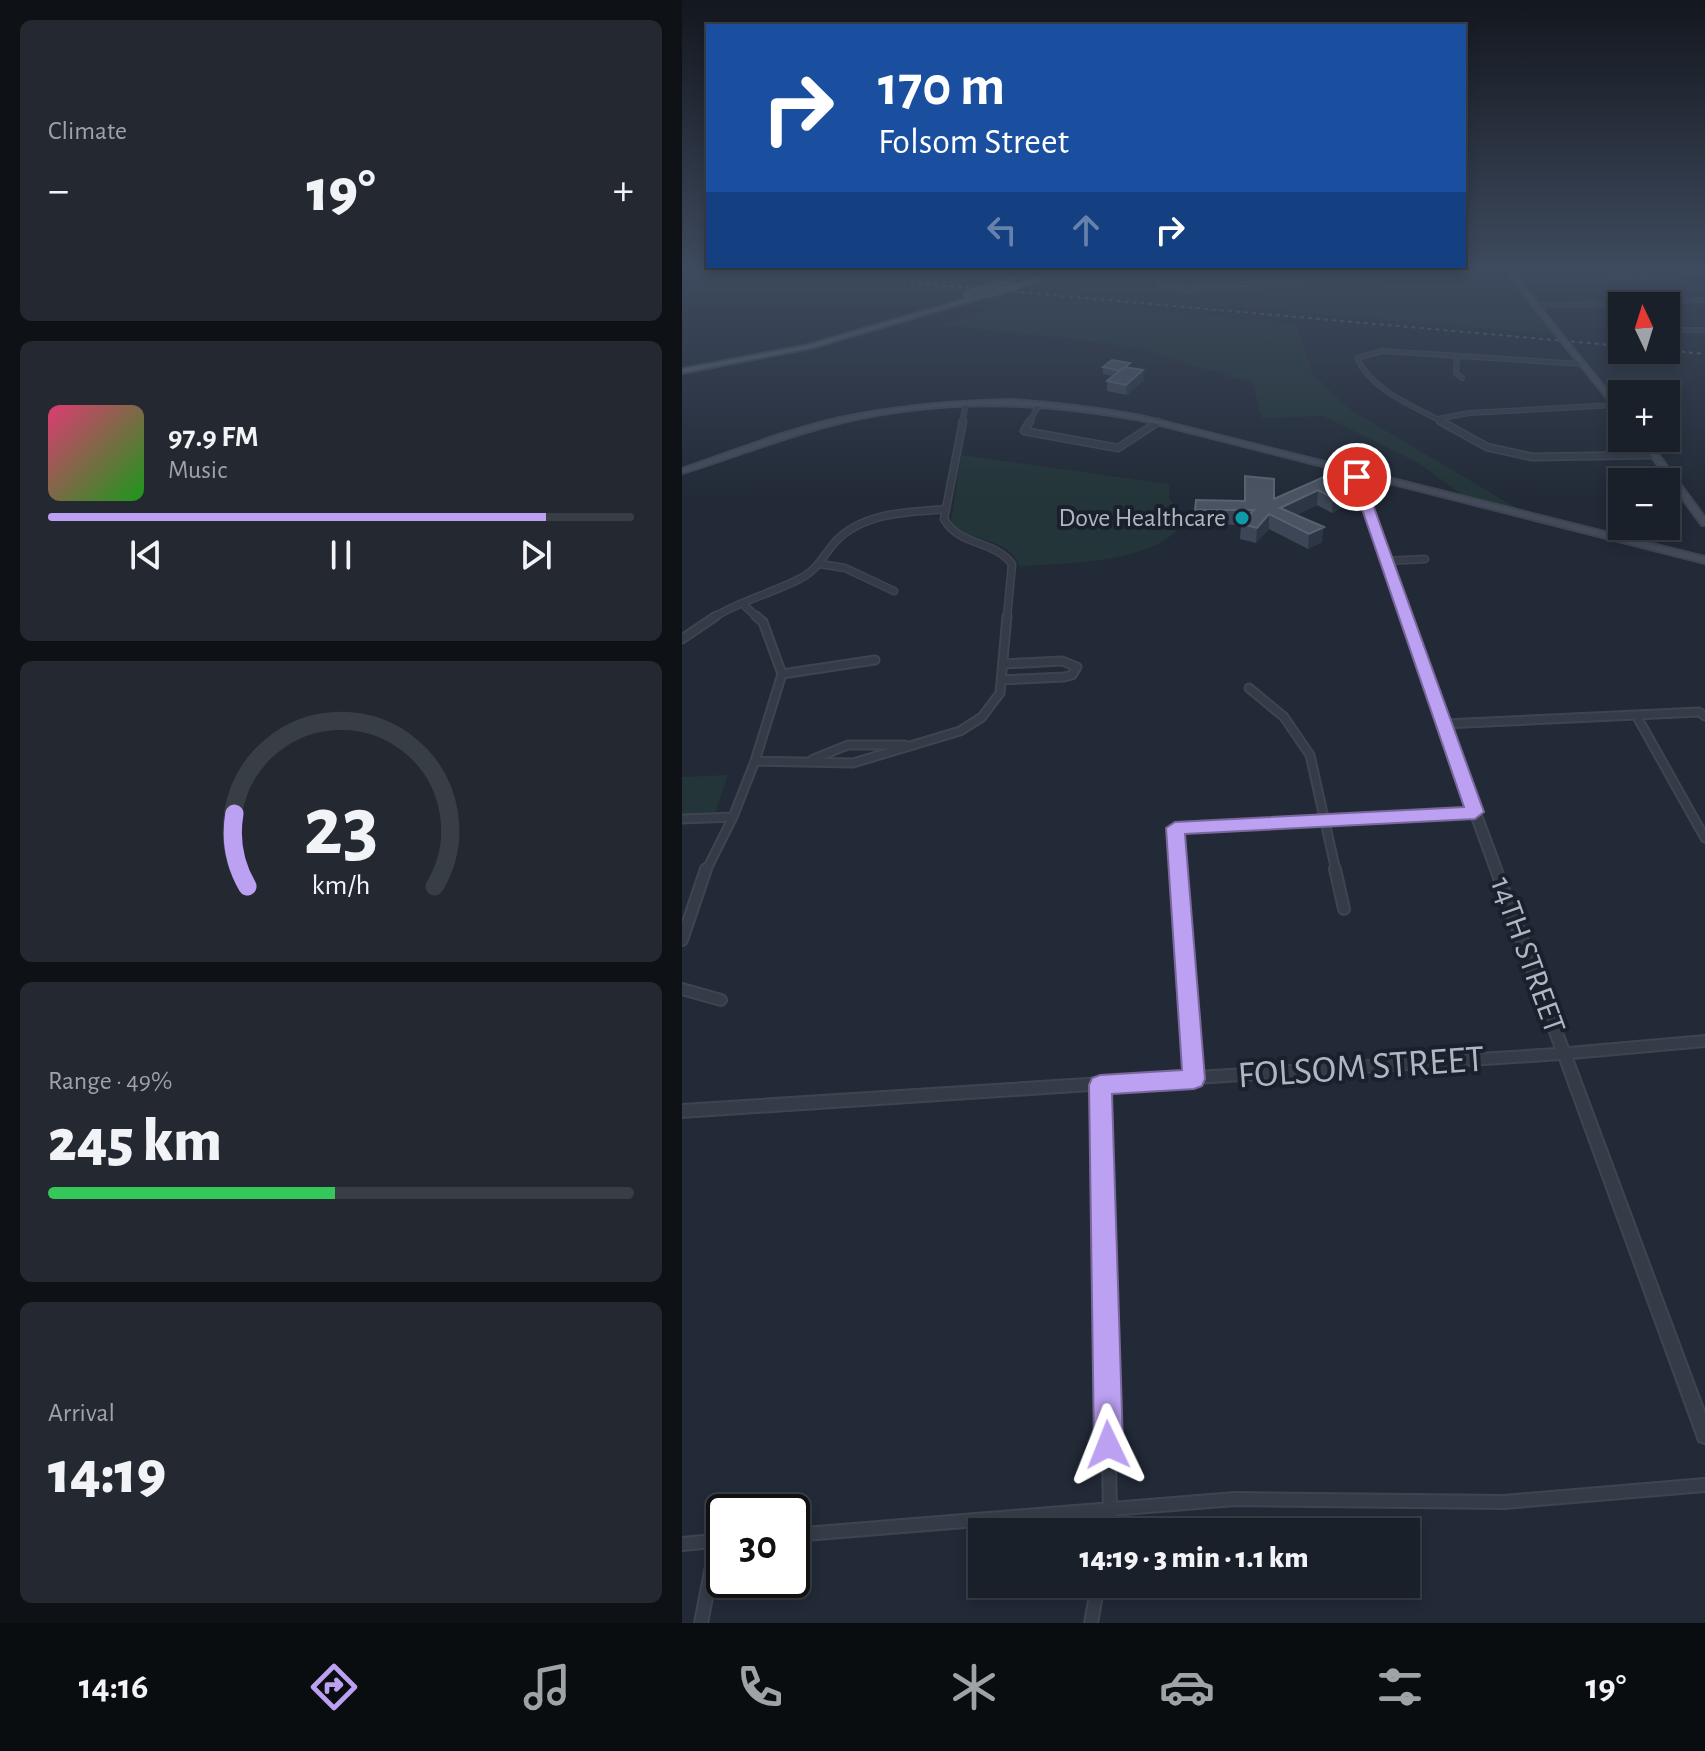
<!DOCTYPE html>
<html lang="en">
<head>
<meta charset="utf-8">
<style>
  :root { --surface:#1a2029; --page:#232831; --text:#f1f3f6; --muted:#9fa3a8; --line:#383e46; --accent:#bca0f2 }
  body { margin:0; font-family:"Alegreya Sans",sans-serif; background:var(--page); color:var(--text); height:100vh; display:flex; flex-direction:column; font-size:30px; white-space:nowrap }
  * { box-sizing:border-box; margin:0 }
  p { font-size:26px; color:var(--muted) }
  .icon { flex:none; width:44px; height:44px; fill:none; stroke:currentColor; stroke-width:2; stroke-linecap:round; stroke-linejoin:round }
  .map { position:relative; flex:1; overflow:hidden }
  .drawer { display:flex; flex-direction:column; gap:20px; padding:20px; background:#0e1217; width:682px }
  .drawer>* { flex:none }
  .banner { position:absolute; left:24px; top:24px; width:760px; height:244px; border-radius:0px; box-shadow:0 4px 12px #0003,0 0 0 2px var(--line); background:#1a4fa0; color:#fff; overflow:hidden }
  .needle { width:52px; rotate:356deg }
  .fabs { position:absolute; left:926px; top:292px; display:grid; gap:16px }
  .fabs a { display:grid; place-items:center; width:72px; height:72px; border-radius:0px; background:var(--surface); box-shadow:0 4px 12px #0003,0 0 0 2px var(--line); font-size:40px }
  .speed { position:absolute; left:24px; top:1494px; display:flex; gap:16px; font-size:40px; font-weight:700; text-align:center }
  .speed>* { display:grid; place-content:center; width:104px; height:104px; border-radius:50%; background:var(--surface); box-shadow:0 4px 12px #0003,0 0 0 2px var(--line); line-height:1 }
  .speed .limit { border:4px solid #111; border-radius:12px; background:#fff; color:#111 }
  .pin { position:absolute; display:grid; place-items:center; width:68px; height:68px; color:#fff; margin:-34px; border:4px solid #fff; border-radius:50%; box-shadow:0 2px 8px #0007 }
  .me { position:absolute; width:88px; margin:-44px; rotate:358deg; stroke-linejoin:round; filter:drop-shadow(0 0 6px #0008) }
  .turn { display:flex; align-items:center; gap:28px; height:168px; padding:0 40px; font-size:36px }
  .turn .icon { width:104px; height:104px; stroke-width:2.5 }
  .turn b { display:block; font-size:56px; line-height:68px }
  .lanes { display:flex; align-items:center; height:76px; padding:0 40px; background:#0003; justify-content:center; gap:40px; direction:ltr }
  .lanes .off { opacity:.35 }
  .big { font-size:60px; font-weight:800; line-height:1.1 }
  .drawer .tile { flex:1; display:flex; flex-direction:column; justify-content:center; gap:12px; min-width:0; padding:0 28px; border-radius:12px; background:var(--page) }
  .drawer .dial { align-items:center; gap:0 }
  .dial svg { height:208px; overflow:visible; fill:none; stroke:var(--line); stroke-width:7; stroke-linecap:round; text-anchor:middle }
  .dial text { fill:var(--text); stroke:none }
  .song { display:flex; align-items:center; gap:24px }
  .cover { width:96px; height:96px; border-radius:12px; background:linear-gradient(135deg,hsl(340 70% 55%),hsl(120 70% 35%)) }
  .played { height:8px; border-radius:4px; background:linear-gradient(90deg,var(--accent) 85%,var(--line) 85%) }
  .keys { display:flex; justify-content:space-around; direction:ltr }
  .heat { display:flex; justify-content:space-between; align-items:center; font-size:44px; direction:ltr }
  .charge { height:12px; border-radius:6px; background:linear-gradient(90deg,#34c759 49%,var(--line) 0) }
  .trip { position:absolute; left:286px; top:1518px; width:452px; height:80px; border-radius:0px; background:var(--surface); box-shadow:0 4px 12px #0003,0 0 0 2px var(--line); font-weight:800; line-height:80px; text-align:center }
  .menu { display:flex; height:128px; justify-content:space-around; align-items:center; background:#0a0d10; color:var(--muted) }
  .menu .icon { width:56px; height:56px }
  .menu .current { color:var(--accent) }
  .menu b { font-size:36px; color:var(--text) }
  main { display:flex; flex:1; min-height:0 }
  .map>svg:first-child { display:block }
  .green { fill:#233538 }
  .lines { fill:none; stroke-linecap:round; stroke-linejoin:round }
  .minor-far4-casing { stroke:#3e4551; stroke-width:6 }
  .minor-far3-casing { stroke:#3e4551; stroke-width:9 }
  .minor-far2-casing { stroke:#3e4551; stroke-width:11 }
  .minor-far1-casing { stroke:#3e4551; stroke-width:14 }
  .minor-casing { stroke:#3e4551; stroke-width:16 }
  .tertiary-casing { stroke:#3e4551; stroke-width:4 }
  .secondary-casing { stroke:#3e4551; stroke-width:4 }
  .primary-casing { stroke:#3e4551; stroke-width:4 }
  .minor-far4 { stroke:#353c48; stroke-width:4 }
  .minor-far3 { stroke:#353c48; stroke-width:6 }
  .minor-far2 { stroke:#353c48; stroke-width:7 }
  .minor-far1 { stroke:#353c48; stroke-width:10 }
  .minor { stroke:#353c48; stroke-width:12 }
  .tertiary { fill:#353c48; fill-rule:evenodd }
  .secondary { fill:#434b5b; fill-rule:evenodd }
  .primary { fill:#535b68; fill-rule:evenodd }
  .rail { stroke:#57606f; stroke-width:2; stroke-dasharray:4 4; stroke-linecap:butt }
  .secondary-bridge-casing { stroke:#3e4551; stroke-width:8; stroke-linecap:butt }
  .primary-bridge-casing { stroke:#3e4551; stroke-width:9; stroke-linecap:butt }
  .secondary-bridge { stroke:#434b5b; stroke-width:6 }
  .primary-bridge { stroke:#535b68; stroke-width:7 }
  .wall { fill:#3d4656 }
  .shaded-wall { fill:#2d3645 }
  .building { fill:#495362; stroke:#596271; stroke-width:2 }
  .route { fill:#bca0f2; stroke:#7a689d; stroke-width:2 }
  .culture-dot { fill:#0f9aa8; stroke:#1a212c; stroke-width:3 }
  .labels { text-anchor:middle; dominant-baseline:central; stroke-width:8; stroke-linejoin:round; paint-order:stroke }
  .far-poi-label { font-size:26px; fill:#b0b7c4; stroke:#1a212c; text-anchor:end }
  .street-label { font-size:32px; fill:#b0b7c4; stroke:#1a212c }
  .near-street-label { font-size:38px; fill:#b0b7c4; stroke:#1a212c }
</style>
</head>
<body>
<main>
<section class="drawer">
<div class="tile"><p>Climate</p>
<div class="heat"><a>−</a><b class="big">19°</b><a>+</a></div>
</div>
<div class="tile">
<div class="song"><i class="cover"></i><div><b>97.9 FM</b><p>Music</p></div></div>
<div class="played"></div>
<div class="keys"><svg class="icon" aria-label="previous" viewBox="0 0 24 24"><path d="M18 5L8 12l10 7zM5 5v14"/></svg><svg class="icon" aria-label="pause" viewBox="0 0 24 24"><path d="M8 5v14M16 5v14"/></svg><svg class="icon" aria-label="next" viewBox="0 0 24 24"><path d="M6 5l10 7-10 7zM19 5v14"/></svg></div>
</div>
<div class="tile dial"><svg viewBox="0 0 100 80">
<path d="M14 69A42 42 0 1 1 86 69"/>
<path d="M14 69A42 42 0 0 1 9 41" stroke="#bca0f2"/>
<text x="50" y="56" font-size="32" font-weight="700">23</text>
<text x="50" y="72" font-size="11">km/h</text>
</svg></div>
<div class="tile"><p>Range · 49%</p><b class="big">245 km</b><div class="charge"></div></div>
<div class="tile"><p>Arrival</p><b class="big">14:19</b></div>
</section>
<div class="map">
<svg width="1023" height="1623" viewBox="0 0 1023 1623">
  <rect width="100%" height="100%" fill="#222a37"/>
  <!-- green -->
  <path class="green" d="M 618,278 L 625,291 L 832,282 L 873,335 L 522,304 L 598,293 L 592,280 Z
    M 343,297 L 614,324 L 631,374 L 667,409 L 838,510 L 782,496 L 735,462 L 641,416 L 579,418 L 571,383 L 461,350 L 400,340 L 260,325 Z
    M 279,455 L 487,484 L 487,498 L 503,518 C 485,563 379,564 337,566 C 330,539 287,541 269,523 Z
    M 46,775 L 33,813 L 0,814 L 0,777 Z"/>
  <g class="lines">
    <defs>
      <path id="minor-far4" d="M 491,271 L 481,275 L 477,282 L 490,288 L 505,290 L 630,277 L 788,271
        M 836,281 L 1023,274
        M 855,306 L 1023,300
        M 984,322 L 995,330 L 1023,330
        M 775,357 L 774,373 L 780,378
        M 756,419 L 787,413 L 934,405
        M 280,423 L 284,403
        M 347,423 L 357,404
        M 762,423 C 732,406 690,391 675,358 L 700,351 L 901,364"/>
      <path id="minor-far3" d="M 281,421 L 262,519 C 277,546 312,540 330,564 L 325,618
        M 348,421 L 342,431 L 436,448 L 476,422
        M 758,421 L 805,447 L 850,457 L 973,455
        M 704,561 L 743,559
        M 138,564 L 163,568 L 212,591
        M 61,604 L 76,618
        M 31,618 C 59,600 92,593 121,577 C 137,568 142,554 154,541 C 182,512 227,512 264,509"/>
      <path id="minor-far2" d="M 0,639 L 34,616
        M 100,674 L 193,660
        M 320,680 L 382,677 L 390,675 L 395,667 L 380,661 L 322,664
        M 567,688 L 602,717 L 628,755 L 654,871
        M 954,715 L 1023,838
        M 762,724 L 1017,712 L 1023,716
        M 131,759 L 166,745 L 223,745
        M 73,761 L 171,763 L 278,731 L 300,717 L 318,693 L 325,616
        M 0,819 L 51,817
        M 24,871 L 51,817 L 73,761 L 100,674 L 81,622 L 74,616
        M 496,871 L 493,828 L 793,812"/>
      <path id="minor-far1" d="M 496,869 L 512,1079
        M 653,869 L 662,909
        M 0,940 L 24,869
        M 0,989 L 39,1000
        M 418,1085 L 421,1199"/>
      <path id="minor" d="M 421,1197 L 428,1508 L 424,1532
        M 110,1535 L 553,1499 L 822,1502 L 1023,1485
        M 0,1544 L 42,1540
        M 19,1623 L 35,1541
        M 409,1623 L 416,1584"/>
      <path id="tertiary" d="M 679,471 L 682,473 L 679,477 L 694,521 L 798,812 L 886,1048 L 1023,1036 L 1023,1046 L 890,1058 L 1023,1414 L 1023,1443 L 1017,1441 L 1015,1435 L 878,1059 L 0,1117 L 0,1105 L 874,1049 L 788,812 L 686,521 L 672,477 Z"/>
      <path id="secondary" d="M 824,271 L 830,271 L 879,334 L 879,336 L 875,336 Z
        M 884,345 L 888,345 L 940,409 L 940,415 L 938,414 L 884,347 Z
        M 330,400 C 373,403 416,408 459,416 L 1023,557 L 1023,563 L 459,420 C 358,401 257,398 157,423 C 103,436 53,457 0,473 L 0,469 C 52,451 104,430 158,418 C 215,406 272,401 330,400 Z
        M 956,438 L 964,438 L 1023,518 L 1023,525 L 1020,525 Z"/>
      <path id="primary" d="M 376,271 L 385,271 L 336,287 L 331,286 Z
        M 341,274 L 346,275 L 317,285 L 312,284 Z
        M 304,293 L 306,296 L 129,348 L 0,373 L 0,369 L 126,345 Z"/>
    </defs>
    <!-- minor-far4 casing -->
    <use href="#minor-far4" class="minor-far4-casing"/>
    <!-- minor-far3 casing -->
    <use href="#minor-far3" class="minor-far3-casing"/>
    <!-- minor-far2 casing -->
    <use href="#minor-far2" class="minor-far2-casing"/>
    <!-- minor-far1 casing -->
    <use href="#minor-far1" class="minor-far1-casing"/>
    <!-- minor casing -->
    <use href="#minor" class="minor-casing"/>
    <!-- tertiary casing -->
    <use href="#tertiary" class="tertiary-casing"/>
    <!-- secondary casing -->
    <use href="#secondary" class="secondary-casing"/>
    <!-- primary casing -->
    <use href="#primary" class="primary-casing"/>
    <!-- minor-far4 -->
    <use href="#minor-far4" class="minor-far4"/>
    <!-- minor-far3 -->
    <use href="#minor-far3" class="minor-far3"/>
    <!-- minor-far2 -->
    <use href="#minor-far2" class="minor-far2"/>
    <!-- minor-far1 -->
    <use href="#minor-far1" class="minor-far1"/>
    <!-- minor -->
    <use href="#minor" class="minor"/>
    <!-- tertiary -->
    <use href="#tertiary" class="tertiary"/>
    <!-- secondary -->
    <use href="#secondary" class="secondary"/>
    <!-- primary -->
    <use href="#primary" class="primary"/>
    <!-- rail -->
    <path class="rail" d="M 100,271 L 940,346
      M 983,350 L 1023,354"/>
    <defs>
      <path id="secondary-bridge" d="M 877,335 L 886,346"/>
      <path id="primary-bridge" d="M 284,294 L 315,284
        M 307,294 L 334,286"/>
    </defs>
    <!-- secondary-bridge casing -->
    <use href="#secondary-bridge" class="secondary-bridge-casing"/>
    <!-- primary-bridge casing -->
    <use href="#primary-bridge" class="primary-bridge-casing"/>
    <!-- secondary-bridge -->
    <use href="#secondary-bridge" class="secondary-bridge"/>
    <!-- primary-bridge -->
    <use href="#primary-bridge" class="primary-bridge"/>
  </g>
  <!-- wall -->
  <path class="wall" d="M 421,367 L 448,368 L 462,380 L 445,395 L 425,391 L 425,381 L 432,376 L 421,374 Z
    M 663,476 L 661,491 L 660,492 L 661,507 L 650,513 L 635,505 L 614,515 L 640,542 L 626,549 L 587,529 L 574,543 L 558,539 L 559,525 L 513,524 L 513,510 L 562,501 L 592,499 Z"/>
  <!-- shaded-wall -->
  <path class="shaded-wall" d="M 461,370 L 462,380 L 445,395 L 444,385 Z
    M 663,476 L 661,491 L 650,497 L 647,485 Z
    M 636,490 L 635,505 L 601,521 L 598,508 Z
    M 662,493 L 661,507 L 650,513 L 651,498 Z
    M 587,514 L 587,529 L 574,543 L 575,528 Z
    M 642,527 L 640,542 L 626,549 L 627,534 Z"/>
  <!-- building -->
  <path class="building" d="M 430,360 L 448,363 L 438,371 L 421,367 Z
    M 442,367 L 461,370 L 444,385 L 425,381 Z
    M 653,472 L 663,476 L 647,485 L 662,493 L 651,498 L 636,490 L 598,508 L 642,527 L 627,534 L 587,514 L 575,528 L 559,524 L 572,510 L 513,510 L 514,500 L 563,501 L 563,476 L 592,479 L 592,499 Z"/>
  <!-- sky -->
  <linearGradient id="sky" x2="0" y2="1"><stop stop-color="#13171e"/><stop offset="0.54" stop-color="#3e4a5e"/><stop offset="1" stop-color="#3e4a5e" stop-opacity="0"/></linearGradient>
  <rect width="1023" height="498" fill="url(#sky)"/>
  <!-- route -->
  <path class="route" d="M 675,473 L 681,477 L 802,812 L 793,819 L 503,834 L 523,1079 L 520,1086 L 512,1089 L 430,1094 L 441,1445 L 437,1455 L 426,1459 L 416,1455 L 412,1445 L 407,1085 L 410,1078 L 418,1075 L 500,1070 L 484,828 L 493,822 L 782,807 L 669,477 Z"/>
  <!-- markers -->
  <circle class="culture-dot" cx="560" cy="518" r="8"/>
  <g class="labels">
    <!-- far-poi labels -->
    <g class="far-poi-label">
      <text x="544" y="518">Dove Healthcare</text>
    </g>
    <!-- street labels -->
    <g class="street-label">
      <text transform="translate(846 955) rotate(70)">14TH STREET</text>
    </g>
    <!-- near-street labels -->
    <g class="near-street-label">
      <text transform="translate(679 1068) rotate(-4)">FOLSOM STREET</text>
    </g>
  </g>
</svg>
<div class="fabs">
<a><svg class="needle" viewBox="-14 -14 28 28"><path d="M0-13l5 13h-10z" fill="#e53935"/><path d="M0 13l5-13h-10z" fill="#9fa3a8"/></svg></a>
<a>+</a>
<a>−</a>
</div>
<div class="speed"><div class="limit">30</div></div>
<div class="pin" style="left:675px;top:477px;background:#d93025"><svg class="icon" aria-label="arrive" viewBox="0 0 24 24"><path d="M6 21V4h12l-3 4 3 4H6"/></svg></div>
<svg class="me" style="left:426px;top:1445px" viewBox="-20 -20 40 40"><path d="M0-17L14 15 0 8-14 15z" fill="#bca0f2" stroke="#fff" stroke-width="4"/></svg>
<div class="trip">14:19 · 3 min · 1.1 km</div>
<div class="banner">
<div class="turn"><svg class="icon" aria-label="right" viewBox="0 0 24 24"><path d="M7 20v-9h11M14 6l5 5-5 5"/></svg><div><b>170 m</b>Folsom Street</div></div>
<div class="lanes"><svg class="icon off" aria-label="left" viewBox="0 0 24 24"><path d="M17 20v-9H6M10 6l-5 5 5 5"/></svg><svg class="icon off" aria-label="ahead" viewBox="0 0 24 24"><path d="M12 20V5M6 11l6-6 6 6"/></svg><svg class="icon" aria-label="right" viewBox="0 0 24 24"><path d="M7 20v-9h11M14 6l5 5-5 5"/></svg></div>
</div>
</div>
</main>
<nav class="menu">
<b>14:16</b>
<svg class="icon current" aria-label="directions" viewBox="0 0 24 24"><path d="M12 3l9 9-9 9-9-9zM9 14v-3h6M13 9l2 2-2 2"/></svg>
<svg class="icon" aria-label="music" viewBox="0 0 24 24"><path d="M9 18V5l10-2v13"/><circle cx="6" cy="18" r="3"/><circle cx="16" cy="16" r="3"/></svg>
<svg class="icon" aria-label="phone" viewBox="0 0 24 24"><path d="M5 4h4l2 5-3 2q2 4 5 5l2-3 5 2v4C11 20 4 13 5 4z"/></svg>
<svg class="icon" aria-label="climate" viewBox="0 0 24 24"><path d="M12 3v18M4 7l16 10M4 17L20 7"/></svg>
<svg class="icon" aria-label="car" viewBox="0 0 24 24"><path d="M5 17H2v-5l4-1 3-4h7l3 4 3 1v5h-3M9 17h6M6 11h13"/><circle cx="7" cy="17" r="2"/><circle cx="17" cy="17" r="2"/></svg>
<svg class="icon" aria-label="filters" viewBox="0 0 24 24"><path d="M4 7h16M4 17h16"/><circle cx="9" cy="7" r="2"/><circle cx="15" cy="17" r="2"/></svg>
<b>19°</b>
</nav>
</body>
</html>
